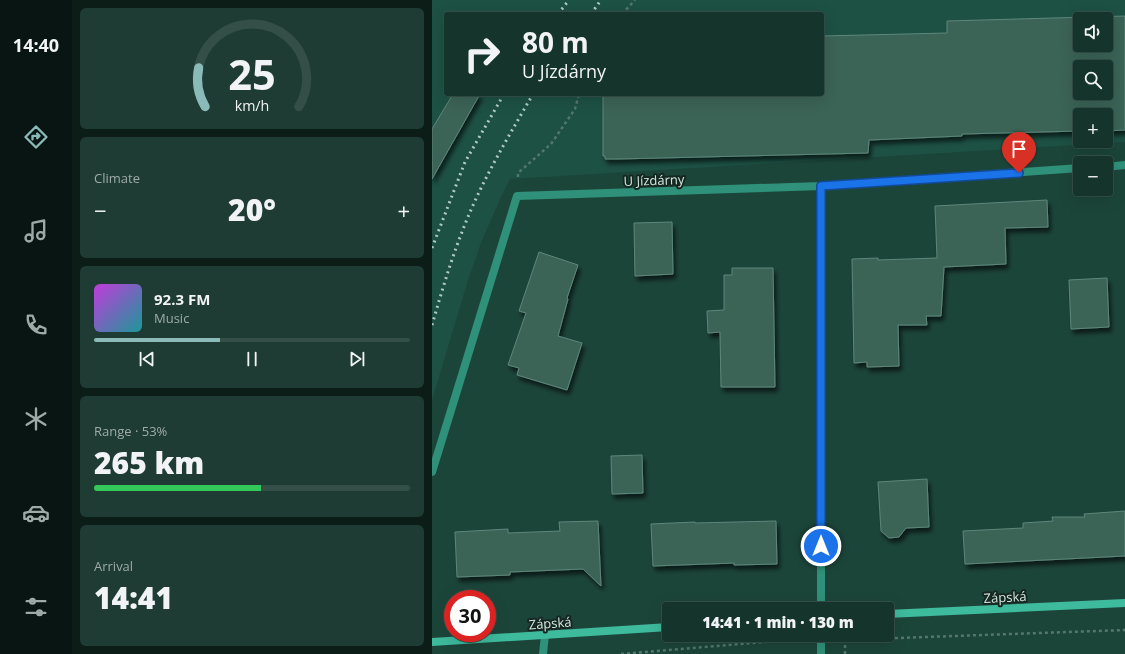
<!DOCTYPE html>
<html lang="en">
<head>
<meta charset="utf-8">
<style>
  :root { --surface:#15342c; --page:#1e3c34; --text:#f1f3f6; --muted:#9daaa9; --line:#344f48; --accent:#8bbbb9 }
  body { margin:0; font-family:"Open Sans",sans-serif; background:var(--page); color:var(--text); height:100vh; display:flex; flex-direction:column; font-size:15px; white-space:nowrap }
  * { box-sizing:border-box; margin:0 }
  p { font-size:13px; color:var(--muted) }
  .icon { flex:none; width:22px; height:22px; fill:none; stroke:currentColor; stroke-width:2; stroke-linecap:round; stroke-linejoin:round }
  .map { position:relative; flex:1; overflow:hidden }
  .sheet { display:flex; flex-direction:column; gap:8px; padding:8px; background:#0c1d18; width:360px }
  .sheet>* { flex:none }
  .top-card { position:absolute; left:12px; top:12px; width:380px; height:84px; border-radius:4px; box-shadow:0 4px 16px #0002,0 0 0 1px var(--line); background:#15342c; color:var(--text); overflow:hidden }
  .tools { position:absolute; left:641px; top:12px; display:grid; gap:8px }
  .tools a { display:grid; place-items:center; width:40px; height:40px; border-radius:4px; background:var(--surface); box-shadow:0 4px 16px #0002,0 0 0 1px var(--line); font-size:20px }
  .speed { position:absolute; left:12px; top:590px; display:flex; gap:8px; font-size:20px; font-weight:700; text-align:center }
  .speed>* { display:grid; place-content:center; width:52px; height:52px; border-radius:50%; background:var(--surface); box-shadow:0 4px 16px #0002,0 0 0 1px var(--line); line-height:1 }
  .speed .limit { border:6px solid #d22; background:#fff; color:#111 }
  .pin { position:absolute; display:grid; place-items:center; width:34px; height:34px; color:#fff; margin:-41px -17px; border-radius:50% 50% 50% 0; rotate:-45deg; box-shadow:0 0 4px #0007 }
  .pin .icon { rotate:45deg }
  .me { position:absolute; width:44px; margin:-22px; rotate:0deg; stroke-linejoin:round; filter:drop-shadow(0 0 3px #0008) }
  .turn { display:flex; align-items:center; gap:14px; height:84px; padding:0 12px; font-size:18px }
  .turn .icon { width:52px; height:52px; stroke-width:2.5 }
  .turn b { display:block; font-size:28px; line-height:34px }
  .big { font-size:30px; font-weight:800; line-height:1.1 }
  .sheet .card { flex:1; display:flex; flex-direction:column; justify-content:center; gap:6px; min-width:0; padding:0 14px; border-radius:6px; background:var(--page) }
  .sheet .dial { align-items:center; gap:0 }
  .dial svg { height:104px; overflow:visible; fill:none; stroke:var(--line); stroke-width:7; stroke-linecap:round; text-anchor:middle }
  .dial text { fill:var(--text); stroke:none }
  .song { display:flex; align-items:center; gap:12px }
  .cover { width:48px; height:48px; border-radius:6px; background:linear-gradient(135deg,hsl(290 70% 55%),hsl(180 70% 35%)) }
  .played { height:4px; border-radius:2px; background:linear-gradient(90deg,var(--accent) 40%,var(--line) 40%) }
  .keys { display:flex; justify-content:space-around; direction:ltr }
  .heat { display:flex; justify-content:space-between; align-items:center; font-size:22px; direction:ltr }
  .charge { height:6px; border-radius:3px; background:linear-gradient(90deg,#34c759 53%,var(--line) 0) }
  .trip { position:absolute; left:230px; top:602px; width:232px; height:40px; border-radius:4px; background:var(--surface); box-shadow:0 4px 16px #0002,0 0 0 1px var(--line); font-weight:800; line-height:40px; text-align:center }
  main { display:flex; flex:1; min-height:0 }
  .tab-bar { display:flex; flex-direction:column; width:72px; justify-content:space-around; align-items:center; background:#081512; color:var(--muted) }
  .tab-bar .icon { width:28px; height:28px }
  .tab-bar .active { color:var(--accent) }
  .tab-bar b { font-size:18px; color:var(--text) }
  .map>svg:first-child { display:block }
  .built { fill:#1d5144; fill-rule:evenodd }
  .building { fill:#3b6357; stroke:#5e877a; fill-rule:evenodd; filter:url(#shadow) }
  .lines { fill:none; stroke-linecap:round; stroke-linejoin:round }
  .path { stroke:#54776d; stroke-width:2.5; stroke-dasharray:3 3; stroke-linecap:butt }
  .street { stroke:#2f9179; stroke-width:8 }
  .secondary { stroke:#3eba9c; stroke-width:8 }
  .rail { stroke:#b0cac1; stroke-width:3; stroke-dasharray:2 4; stroke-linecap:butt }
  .route-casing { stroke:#114b97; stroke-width:10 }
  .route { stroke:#1a73e8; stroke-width:7 }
  .labels { text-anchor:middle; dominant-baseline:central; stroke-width:4; stroke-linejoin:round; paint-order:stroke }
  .street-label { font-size:13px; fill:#d0e6de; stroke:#162722 }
</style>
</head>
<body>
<main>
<nav class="tab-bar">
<b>14:40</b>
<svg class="icon active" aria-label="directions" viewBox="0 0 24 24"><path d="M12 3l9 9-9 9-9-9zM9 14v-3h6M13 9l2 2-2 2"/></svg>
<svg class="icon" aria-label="music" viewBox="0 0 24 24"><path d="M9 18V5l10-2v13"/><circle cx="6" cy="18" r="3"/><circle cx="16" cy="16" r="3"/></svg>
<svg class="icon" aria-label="phone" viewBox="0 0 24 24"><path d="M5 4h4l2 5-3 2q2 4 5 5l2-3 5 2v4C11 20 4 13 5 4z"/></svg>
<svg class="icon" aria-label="climate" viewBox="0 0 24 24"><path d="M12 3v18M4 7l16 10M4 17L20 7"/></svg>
<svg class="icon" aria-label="car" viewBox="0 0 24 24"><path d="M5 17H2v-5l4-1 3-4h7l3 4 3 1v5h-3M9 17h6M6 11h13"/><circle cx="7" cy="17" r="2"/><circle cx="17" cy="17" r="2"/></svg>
<svg class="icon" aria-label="filters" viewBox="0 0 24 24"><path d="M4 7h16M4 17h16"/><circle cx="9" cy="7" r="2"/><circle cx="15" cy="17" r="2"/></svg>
</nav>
<section class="sheet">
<div class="card dial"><svg viewBox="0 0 100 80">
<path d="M14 69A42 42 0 1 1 86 69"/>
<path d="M14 69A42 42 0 0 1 9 39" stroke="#8bbbb9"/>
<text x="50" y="56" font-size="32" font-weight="700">25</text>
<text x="50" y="72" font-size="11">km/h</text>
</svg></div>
<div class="card"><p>Climate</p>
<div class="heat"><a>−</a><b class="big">20°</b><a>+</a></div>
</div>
<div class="card">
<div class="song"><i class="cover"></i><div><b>92.3 FM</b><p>Music</p></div></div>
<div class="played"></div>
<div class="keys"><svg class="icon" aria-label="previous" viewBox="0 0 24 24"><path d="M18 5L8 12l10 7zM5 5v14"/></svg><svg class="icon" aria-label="pause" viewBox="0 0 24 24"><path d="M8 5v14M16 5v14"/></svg><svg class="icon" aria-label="next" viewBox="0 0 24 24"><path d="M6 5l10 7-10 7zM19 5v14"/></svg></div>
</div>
<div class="card"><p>Range · 53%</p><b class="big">265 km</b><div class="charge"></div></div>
<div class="card"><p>Arrival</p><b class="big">14:41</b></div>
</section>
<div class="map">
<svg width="693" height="654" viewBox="0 0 693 654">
  <defs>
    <filter id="shadow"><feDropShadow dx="2.5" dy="4.5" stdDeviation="2" flood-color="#0009"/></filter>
  </defs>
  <rect width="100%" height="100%" fill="#1c453a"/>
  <!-- built -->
  <path class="built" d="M 0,0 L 693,0 L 693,142 L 78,179 L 70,195 L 50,240 L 36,280 L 0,400 ZM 14,14 L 390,14 L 390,94 L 14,94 ZM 648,19 L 674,19 L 674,45 L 648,45 ZM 648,67 L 674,67 L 674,93 L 648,93 ZM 648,115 L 674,115 L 674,141 L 648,141 Z"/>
  <!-- building -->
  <path class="building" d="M 693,16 L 693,130 L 674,131 L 674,115 L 648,115 L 648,131 L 530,134 L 530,136 L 437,140 L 436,153 L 186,159 L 173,159 L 173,156 L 171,156 L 171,94 L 390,94 L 390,36 L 515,33 L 515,21 ZM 648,19 L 674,19 L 674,45 L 648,45 ZM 648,67 L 674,67 L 674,93 L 648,93 Z
    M 21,94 L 48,94 L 0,179 L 0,129 Z
    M 615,200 L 616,227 L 573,228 L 574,264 L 512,267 L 509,316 L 494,316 L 495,325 L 466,325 L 467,366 L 435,367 L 435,362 L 422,363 L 420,259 L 446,258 L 446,260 L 505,258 L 503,206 Z
    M 240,222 L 241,274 L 203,276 L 202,223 Z
    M 107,252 L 146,265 L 135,298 L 136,299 L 126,336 L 150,343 L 135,390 L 85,375 L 87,368 L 76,365 L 94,313 L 87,311 Z
    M 300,268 L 341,268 L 343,387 L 289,387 L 288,332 L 276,333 L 275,311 L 292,310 L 292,275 L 300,275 Z
    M 675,278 L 677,327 L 639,329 L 637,280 Z
    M 210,455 L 211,493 L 180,494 L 179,456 Z
    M 495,479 L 497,527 L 474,528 L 467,537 L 457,538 L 449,531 L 446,482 Z
    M 693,511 L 693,556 L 533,564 L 531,531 L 591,528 L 591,523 L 621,521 L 620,517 L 653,517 L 652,514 Z
    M 166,521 L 169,586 L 151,569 L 78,572 L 78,575 L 25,577 L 23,532 L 76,529 L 76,533 L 128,531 L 127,522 Z
    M 344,521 L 345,564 L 302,565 L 302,563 L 221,566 L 219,524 L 263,522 L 263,523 Z"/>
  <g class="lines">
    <!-- path -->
    <path class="path" d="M 190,14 L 203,0
      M 86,177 L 86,173 L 119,144 L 143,109 L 147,94
      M 409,640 L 693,630
      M 189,654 L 370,639
      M 413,654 L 413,641"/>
    <!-- street -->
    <path class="street" d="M 674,167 L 693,165
      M 0,472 L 85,196 L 389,186 L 648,168
      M 389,609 L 389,186
      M 389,635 L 389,654
      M 111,654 L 113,635"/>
    <!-- secondary -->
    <path class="secondary" d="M 455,614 L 693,603
      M 0,642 L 237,627"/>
    <!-- rail -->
    <path class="rail" d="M 126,14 L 137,0
      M 159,14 L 169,0
      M 0,248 L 33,162 L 72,94
      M 0,325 C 9,294 18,263 30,232 C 48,184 75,139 101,94"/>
  </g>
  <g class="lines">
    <defs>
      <path id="route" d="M 389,546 L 389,186 L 587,173"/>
    </defs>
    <!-- route casing -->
    <use href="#route" class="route-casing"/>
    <!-- route -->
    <use href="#route" class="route"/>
  </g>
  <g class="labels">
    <!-- street labels -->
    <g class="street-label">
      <text transform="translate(222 180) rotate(-2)">U Jízdárny</text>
      <text transform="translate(573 597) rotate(-3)">Zápská</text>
      <text transform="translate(118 623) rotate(-4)">Zápská</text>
    </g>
  </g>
</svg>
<div class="tools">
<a><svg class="icon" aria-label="sound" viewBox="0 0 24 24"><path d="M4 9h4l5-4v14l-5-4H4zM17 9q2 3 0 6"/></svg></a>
<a><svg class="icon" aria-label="search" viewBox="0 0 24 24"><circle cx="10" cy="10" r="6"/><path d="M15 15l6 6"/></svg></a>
<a>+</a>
<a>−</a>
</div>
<div class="speed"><div class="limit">30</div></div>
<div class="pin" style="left:587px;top:173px;background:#d93025"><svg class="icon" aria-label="arrive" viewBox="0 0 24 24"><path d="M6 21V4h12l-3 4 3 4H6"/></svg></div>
<svg class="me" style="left:389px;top:546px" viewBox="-20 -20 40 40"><circle r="17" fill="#1a73e8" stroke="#fff" stroke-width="3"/><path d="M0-11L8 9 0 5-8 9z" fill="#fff"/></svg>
<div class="trip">14:41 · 1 min · 130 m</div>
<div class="top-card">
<div class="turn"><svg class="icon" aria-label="right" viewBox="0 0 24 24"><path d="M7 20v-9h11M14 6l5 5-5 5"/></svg><div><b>80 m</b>U Jízdárny</div></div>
</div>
</div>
</main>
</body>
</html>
